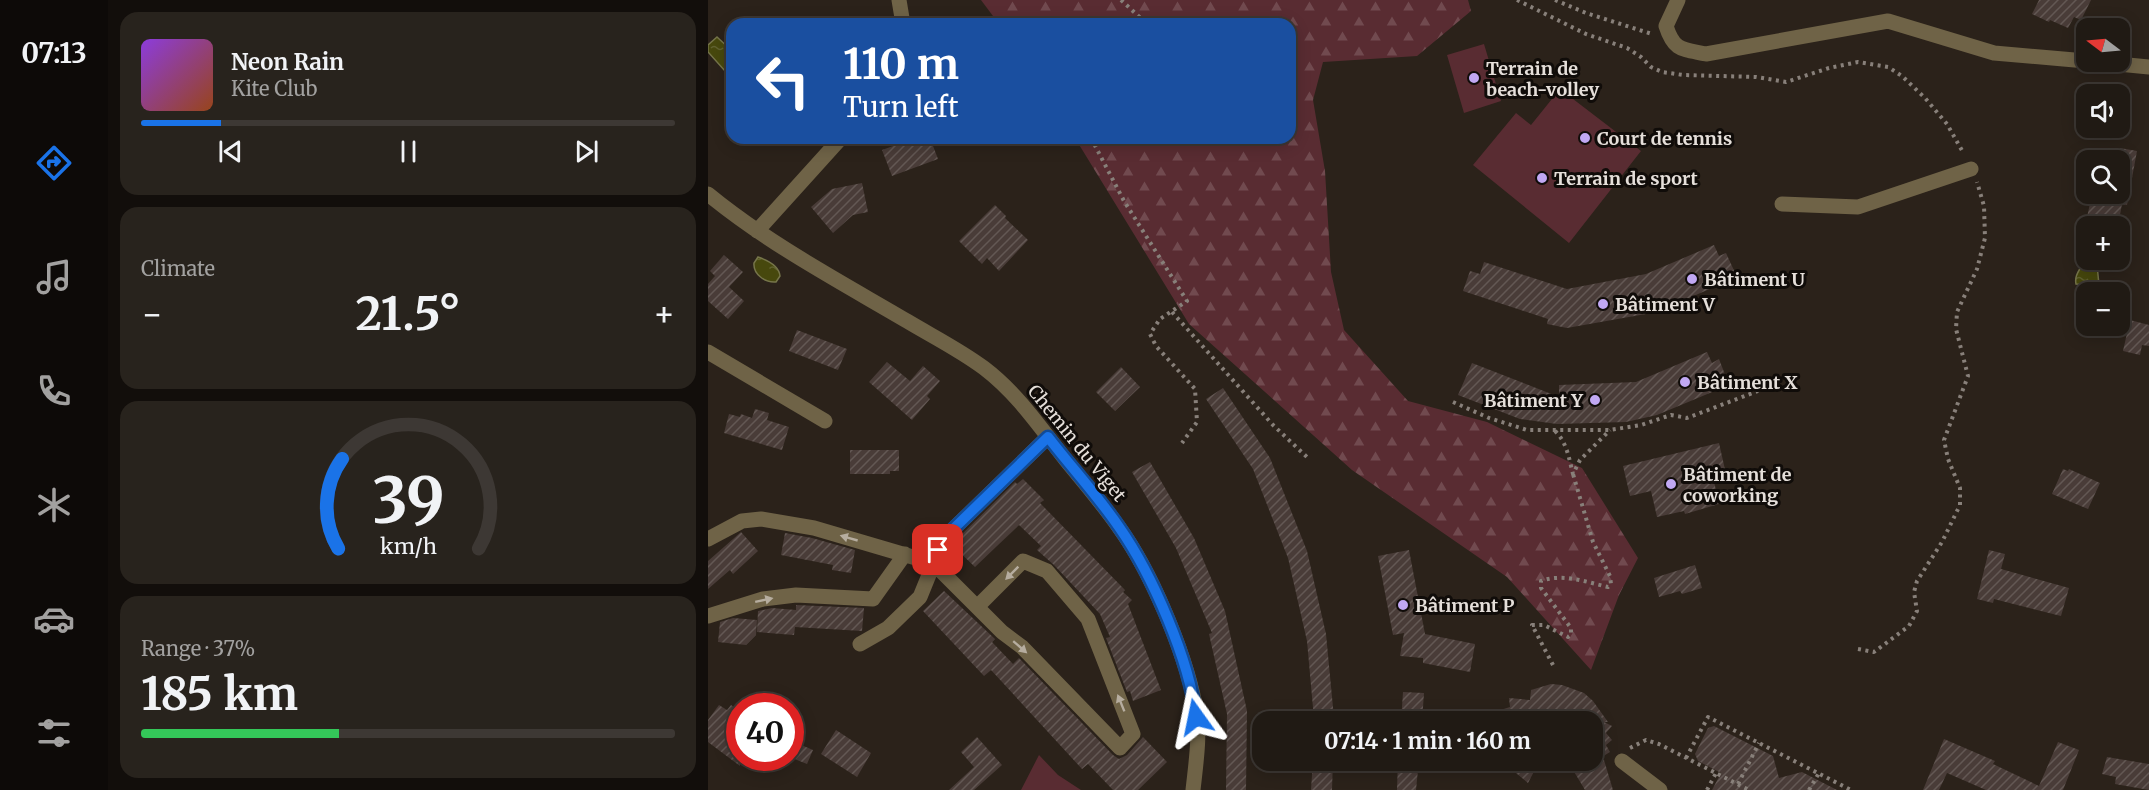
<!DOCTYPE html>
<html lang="en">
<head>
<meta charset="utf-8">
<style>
  :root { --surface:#201a14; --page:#28231d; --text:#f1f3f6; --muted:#a2a1a0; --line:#3d3834; --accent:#1a73e8 }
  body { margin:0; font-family:Merriweather,serif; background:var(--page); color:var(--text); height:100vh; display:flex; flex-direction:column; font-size:22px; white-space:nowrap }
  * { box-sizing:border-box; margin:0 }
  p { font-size:20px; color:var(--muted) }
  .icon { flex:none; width:33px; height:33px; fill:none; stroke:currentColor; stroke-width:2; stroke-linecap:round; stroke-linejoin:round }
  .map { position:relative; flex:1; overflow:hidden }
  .sheet { display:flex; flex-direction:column; gap:12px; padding:12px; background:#120e0b; width:600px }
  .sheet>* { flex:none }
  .top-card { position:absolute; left:18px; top:18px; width:570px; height:126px; border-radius:18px; box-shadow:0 3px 15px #0003,0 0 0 2px var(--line); background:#1a4fa0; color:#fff; overflow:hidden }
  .needle { width:39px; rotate:286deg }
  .controls { position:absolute; left:1368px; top:18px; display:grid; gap:12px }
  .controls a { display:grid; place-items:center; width:54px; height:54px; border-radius:12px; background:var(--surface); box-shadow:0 3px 15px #0003,0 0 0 2px var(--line); font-size:30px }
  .speed { position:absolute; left:18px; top:693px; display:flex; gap:12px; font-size:30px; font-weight:700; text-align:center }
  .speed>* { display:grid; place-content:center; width:78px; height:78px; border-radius:50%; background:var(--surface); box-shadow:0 3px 15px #0003,0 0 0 2px var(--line); line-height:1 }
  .speed .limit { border:9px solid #d22; background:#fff; color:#111 }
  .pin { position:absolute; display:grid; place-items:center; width:51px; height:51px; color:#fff; margin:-26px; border-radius:12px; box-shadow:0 3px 9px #0006 }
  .me { position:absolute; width:66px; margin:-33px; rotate:348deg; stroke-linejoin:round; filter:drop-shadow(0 0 4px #0008) }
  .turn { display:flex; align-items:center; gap:21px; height:126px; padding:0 18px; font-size:27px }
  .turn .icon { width:78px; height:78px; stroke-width:2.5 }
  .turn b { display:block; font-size:42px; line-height:51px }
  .big { font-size:45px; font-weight:700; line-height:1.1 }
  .sheet .widget { flex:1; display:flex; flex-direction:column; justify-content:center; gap:9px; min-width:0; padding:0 21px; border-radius:18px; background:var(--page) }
  .sheet .dial { align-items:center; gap:0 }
  .dial svg { height:156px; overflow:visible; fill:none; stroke:var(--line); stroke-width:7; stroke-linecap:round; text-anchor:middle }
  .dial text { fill:var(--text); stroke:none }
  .song { display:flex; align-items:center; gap:18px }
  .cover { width:72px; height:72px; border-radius:9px; background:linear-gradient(135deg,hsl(270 70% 55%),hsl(20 70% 35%)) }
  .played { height:6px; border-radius:3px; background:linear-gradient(90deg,var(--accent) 15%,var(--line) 15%) }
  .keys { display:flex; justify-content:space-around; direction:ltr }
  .heat { display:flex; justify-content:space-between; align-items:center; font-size:33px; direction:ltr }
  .charge { height:9px; border-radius:4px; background:linear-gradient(90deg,#34c759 37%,var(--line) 0) }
  .trip { position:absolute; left:544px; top:711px; width:351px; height:60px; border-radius:18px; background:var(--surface); box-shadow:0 3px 15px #0003,0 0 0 2px var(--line); font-weight:700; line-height:60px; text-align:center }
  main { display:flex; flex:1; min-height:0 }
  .dock { display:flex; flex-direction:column; width:108px; justify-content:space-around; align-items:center; background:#0d0a08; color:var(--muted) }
  .dock .icon { width:42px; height:42px }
  .dock .on { color:var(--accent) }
  .dock b { font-size:27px; color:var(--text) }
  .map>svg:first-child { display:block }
  .green { fill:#592c32 }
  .forest { fill:url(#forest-firs) }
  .water { fill:url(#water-ripples); stroke:#76754a; stroke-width:1.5 }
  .building { fill:url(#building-hatch) }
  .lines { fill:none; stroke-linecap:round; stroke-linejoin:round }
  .path { stroke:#88807a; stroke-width:4; stroke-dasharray:3 4.5; stroke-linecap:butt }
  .minor { stroke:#6f6347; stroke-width:15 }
  .oneway { fill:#b6ad9f }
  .route-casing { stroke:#114b97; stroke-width:15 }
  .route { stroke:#1a73e8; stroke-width:10 }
  .poi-dot { fill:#c1a8f3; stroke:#100c09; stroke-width:2 }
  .labels { text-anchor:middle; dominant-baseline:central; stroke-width:6; stroke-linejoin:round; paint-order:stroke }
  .poi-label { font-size:18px; font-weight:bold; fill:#e5dfda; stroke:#100c09; text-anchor:start }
  .street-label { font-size:18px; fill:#e5dfda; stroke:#100c09 }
</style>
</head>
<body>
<main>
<nav class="dock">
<b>07:13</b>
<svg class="icon on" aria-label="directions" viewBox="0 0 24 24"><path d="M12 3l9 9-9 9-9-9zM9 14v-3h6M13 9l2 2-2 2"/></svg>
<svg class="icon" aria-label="music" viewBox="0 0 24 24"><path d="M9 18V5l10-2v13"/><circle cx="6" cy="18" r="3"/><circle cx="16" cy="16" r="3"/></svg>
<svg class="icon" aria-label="phone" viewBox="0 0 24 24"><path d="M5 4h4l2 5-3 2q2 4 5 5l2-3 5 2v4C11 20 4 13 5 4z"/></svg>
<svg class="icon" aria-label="climate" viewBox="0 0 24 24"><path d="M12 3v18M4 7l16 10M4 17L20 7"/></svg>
<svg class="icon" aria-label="car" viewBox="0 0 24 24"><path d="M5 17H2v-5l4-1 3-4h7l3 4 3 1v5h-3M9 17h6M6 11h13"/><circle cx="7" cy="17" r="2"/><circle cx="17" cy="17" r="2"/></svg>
<svg class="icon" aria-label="filters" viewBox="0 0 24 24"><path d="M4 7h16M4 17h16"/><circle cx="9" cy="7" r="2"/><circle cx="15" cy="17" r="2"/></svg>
</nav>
<section class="sheet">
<div class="widget">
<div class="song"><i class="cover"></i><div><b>Neon Rain</b><p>Kite Club</p></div></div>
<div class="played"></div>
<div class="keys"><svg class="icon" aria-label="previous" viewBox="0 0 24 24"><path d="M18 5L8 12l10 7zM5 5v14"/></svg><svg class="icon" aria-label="pause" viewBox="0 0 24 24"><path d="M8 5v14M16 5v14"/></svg><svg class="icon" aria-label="next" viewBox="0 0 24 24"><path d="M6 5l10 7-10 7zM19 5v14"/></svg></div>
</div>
<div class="widget"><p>Climate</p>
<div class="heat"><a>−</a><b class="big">21.5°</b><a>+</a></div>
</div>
<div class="widget dial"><svg viewBox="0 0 100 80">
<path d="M14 69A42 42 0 1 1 86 69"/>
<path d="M14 69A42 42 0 0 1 16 23" stroke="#1a73e8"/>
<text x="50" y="56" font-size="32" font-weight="700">39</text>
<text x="50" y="72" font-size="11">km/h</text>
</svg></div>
<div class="widget"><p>Range · 37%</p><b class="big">185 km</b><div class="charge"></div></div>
</section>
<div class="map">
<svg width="1441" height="790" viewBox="0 0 1441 790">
  <defs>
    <pattern id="forest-firs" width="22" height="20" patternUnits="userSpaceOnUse" patternTransform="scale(1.5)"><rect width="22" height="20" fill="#592c32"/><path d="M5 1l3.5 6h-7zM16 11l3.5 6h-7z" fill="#714a4f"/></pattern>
    <pattern id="water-ripples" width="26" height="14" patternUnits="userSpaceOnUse" patternTransform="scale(1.5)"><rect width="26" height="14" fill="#47480d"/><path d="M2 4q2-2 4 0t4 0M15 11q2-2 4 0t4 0" fill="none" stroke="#616230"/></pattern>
    <pattern id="building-hatch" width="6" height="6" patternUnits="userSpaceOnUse" patternTransform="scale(1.5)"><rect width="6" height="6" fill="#493c38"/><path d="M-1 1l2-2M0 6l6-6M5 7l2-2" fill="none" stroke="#635854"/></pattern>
  </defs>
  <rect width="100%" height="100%" fill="#2b221a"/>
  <!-- green -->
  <path class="green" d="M 776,44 L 793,101 L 756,113 L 739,55 Z
    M 852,89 L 933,151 L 861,243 L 765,165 L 808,113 L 823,125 Z
    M 331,755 L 350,775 L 373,790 L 313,790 Z"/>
  <!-- forest -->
  <path class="forest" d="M 273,0 L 760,0 L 763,11 L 709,56 L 615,62 L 605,100 L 617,171 L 623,272 L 636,330 L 700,401 L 779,422 L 874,468 L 930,558 L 911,595 L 883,670 L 799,577 L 644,470 L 481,324 L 367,138 L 582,138 L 582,24 L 291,24 Z"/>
  <!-- water -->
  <path class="water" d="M 9,37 L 24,51 L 24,65 L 17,71 L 0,52 L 0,45 Z
    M 50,257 C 59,260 71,265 72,276 L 68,282 C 57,283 45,274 46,263 Z
    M 1383,260 L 1389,265 L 1391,285 L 1368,284 C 1366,275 1374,263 1383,260 Z"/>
  <!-- building -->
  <path class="building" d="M 1331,0 L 1383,0 L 1373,20 L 1366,17 L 1360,28 L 1342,20 L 1341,22 L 1324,14 Z
    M 195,138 L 222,138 L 230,159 L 184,176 L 174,150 L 196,142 Z
    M 1412,148 L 1429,151 L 1419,205 L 1414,204 L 1412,215 L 1401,225 L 1381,226 L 1382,223 L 1378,222 L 1384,194 L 1412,194 Z
    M 154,183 L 160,212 L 145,215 L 125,233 L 103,207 L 124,189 Z
    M 287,205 L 298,216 L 297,218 L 320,240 L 291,271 L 279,258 L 274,264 L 251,241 Z
    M 1006,245 L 1011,256 L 1018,253 L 1029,277 L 949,312 L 859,328 L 839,324 L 840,319 L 755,291 L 762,271 L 772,274 L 776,262 L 859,289 L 938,274 Z
    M 16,255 L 35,272 L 21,287 L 36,301 L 20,319 L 0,301 L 0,284 L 7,276 L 2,271 Z
    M 1422,320 L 1441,325 L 1441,346 L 1434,345 L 1432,355 L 1415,351 Z
    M 89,330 L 139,349 L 130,370 L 81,351 Z
    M 999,352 L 1004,363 L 1011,359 L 1021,385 L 949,415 L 918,422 L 849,424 L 812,419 L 750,395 L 764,363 L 851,397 L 851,385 L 928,382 Z
    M 179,362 L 202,381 L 215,366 L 232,381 L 219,396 L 222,399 L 204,420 L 161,382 Z
    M 413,367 L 432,387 L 407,411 L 388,392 Z
    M 515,388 L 562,458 L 599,551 L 618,634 L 626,718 L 606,719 L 599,641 L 580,558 L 545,469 L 498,399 Z
    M 47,409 L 61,413 L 59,420 L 81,427 L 74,450 L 16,433 L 21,414 L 32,417 L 33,414 L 44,418 Z
    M 1011,443 L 1018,474 L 1005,477 L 1011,504 L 977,514 L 976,511 L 949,517 L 943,491 L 922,496 L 915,466 Z
    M 142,450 L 191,450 L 191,471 L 182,471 L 182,474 L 142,474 Z
    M 442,462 L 486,538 L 517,611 L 539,711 L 538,790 L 518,790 L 519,714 L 501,634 L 504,633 L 468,548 L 424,472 Z
    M 1355,469 L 1360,471 L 1361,469 L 1392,483 L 1380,509 L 1344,494 Z
    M 315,479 L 336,500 L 332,503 L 417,590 L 415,592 L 424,600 L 420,604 L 453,690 L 425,701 L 422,691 L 419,692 L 398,638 L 402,637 L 392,614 L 346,565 L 329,550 L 333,546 L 311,525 L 267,567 L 246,547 L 253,540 L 250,538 L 307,482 L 309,484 Z
    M 33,532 L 50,551 L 25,574 L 22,570 L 0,589 L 0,561 Z
    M 77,533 L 104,538 L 147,550 L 143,573 L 124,570 L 125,565 L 73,555 Z
    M 701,550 L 717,634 L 767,644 L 762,672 L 715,663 L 715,658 L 692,656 L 696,633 L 685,635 L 670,556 Z
    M 1281,550 L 1297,554 L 1293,569 L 1361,588 L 1353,616 L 1286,599 L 1285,603 L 1269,599 Z
    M 987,565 L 994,588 L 974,594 L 972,591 L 951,597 L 946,578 Z
    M 236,591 L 287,639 L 284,642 L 305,664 L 311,658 L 405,755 L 411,759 L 419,755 L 435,737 L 459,762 L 430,790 L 405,790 L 380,764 L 374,769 L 283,670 L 276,676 L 215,611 Z
    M 88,605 L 156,608 L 154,631 L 87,627 L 86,635 L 49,632 L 50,611 L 64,608 L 88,610 Z
    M 25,618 L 49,620 L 48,635 L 38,645 L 10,642 L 12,622 Z
    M 843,684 L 854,685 L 876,693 L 885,701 L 900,722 L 896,722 L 904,726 L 898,733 L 904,740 L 898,745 L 902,752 L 889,760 L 896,760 L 905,790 L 877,790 L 859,760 L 885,760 L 885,722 L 850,722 L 839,717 L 827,719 L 823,722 L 768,722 L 767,718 L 802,707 L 801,698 L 822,700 L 823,690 Z
    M 695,692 L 716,693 L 714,722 L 693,722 Z
    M 11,705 L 19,710 L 23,705 L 32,712 L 32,766 L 0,742 L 0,720 Z
    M 1006,726 L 1065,756 L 1071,778 L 1094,772 L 1129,790 L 1004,790 L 1013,773 L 990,761 L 987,754 L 1000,728 Z
    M 128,730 L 163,753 L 149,777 L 113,754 Z
    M 269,737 L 294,765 L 266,790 L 241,790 L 266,767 L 253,752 Z
    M 1236,739 L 1287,761 L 1285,764 L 1331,786 L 1350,742 L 1371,750 L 1355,790 L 1278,790 L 1239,773 L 1231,790 L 1215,790 Z
    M 91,744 L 105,750 L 99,764 L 84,758 Z
    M 1399,757 L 1441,764 L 1441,790 L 1407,784 L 1408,777 L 1394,774 Z
    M 605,760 L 625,760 L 624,790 L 603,790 Z
    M 690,760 L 711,760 L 708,790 L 689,790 Z
    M 792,760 L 832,760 L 820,783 Z"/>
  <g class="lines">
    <!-- path -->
    <path class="path" d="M 413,0 L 439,24
      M 809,0 L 878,34 L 919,48 L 933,57 L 943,67 L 954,72 L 975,75 L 1048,77 L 1078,82 L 1121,68 L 1150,62 L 1180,67 L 1194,76 L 1217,98 L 1239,124 L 1256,154
      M 847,0 L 878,13 L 944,34
      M 383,138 L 416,201 L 479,301 L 452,319 L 442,334 L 448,346 L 487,389 L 489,422 L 474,443
      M 464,312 L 565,425 L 601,459
      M 745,402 L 781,418 L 819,430 L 902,430 L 933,425 L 963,415 L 979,418 L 1050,391
      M 847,431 C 859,442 861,459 865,474 L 872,460 L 902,430
      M 1150,649 L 1166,652 L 1201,626 L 1209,611 L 1206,592 L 1209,581 L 1234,542 L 1252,505 L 1252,488 L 1240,459 L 1236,440 L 1260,376 L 1248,329 L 1249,312 L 1269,269 L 1277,238 L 1276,206 L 1269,182
      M 845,665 L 824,625 L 836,625 L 860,637 L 863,635 L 863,628 L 833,588 L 833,581 C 855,573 878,582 900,587 L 903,584 L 902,576 L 885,542 L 865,474
      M 922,748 L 938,740 L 951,744 L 1041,790
      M 978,758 L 1000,717 L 1143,790
      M 1030,784 L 1051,743
      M 999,790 L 1008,773
      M 1101,790 L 1111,773"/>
    <!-- minor -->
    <path class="minor" d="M 191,0 L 195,24
      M 970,0 L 958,26 C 966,51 974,49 998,54 L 1180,21 L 1286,53 L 1378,61
      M 1390,62 L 1441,67
      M 0,194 C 61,244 131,281 199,321 C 224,336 252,350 276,368 C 309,393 332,427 357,459 C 375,481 394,503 410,526 C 443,571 476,650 487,704 C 493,732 488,762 485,790
      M 1074,204 L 1150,207 L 1263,169
      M 49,231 L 133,138
      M 0,352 L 117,421
      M 0,539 L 34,521 L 53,519 L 106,528 L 225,563 L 294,632 L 314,647 L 412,748 L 425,734 L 380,619 L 339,571 L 315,561 L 269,607
      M 0,616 L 55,599 L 88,595 L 165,599 L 197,554
      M 152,644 L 180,628 L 212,597 L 236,538 L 340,437
      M 914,761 L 952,790"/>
  </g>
  <!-- one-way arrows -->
  <defs><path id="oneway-solid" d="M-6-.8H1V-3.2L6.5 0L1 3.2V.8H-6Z" transform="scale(1.5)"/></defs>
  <g class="oneway">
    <use href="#oneway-solid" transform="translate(141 538) rotate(-164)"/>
    <use href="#oneway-solid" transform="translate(304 573) rotate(135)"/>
    <use href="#oneway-solid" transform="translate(56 600) rotate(-12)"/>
    <use href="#oneway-solid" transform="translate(312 647) rotate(41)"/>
    <use href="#oneway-solid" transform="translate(413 703) rotate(-112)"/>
  </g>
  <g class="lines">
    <defs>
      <path id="route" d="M 230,550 L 236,538 L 340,437 C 363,467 390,496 411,527 C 444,574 482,661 488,717"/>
    </defs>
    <!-- route casing -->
    <use href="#route" class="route-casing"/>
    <!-- route -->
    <use href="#route" class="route"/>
  </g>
  <!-- markers -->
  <g class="poi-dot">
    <circle cx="766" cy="78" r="6"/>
    <circle cx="877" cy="138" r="6"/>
    <circle cx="834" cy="178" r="6"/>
    <circle cx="984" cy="279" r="6"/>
    <circle cx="895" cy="304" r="6"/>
    <circle cx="977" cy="382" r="6"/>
    <circle cx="887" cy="400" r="6"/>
    <circle cx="963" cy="484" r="6"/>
    <circle cx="695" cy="605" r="6"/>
  </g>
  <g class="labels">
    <!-- poi labels -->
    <g class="poi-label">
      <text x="778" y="68">Terrain de<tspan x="778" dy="21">beach-volley</tspan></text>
      <text x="889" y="138">Court de tennis</text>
      <text x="846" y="178">Terrain de sport</text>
      <text x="996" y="279">Bâtiment U</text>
      <text x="907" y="304">Bâtiment V</text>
      <text x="989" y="382">Bâtiment X</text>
      <text x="875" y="400" text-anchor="end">Bâtiment Y</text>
      <text x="975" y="474">Bâtiment de<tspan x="975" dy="21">coworking</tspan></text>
      <text x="707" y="605">Bâtiment P</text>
    </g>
    <!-- street labels -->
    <g class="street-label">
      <text transform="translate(369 443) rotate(51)">Chemin du Viget</text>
    </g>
  </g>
</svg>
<div class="controls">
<a><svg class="needle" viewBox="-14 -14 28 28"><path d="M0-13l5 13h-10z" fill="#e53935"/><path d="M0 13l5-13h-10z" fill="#a2a1a0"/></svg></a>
<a><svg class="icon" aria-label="sound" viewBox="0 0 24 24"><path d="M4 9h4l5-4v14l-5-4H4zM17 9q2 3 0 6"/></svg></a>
<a><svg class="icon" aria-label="search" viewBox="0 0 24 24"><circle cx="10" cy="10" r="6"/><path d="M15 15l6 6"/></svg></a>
<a>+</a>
<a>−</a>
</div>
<div class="speed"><div class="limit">40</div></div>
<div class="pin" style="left:230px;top:550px;background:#d93025"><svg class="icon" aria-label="arrive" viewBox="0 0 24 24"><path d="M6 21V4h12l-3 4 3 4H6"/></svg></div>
<svg class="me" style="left:488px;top:717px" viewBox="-20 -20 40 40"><path d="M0-17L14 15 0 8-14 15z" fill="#1a73e8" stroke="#fff" stroke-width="4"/></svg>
<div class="trip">07:14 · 1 min · 160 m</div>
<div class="top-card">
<div class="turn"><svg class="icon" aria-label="left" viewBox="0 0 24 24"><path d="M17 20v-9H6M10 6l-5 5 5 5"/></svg><div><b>110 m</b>Turn left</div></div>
</div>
</div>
</main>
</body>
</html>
